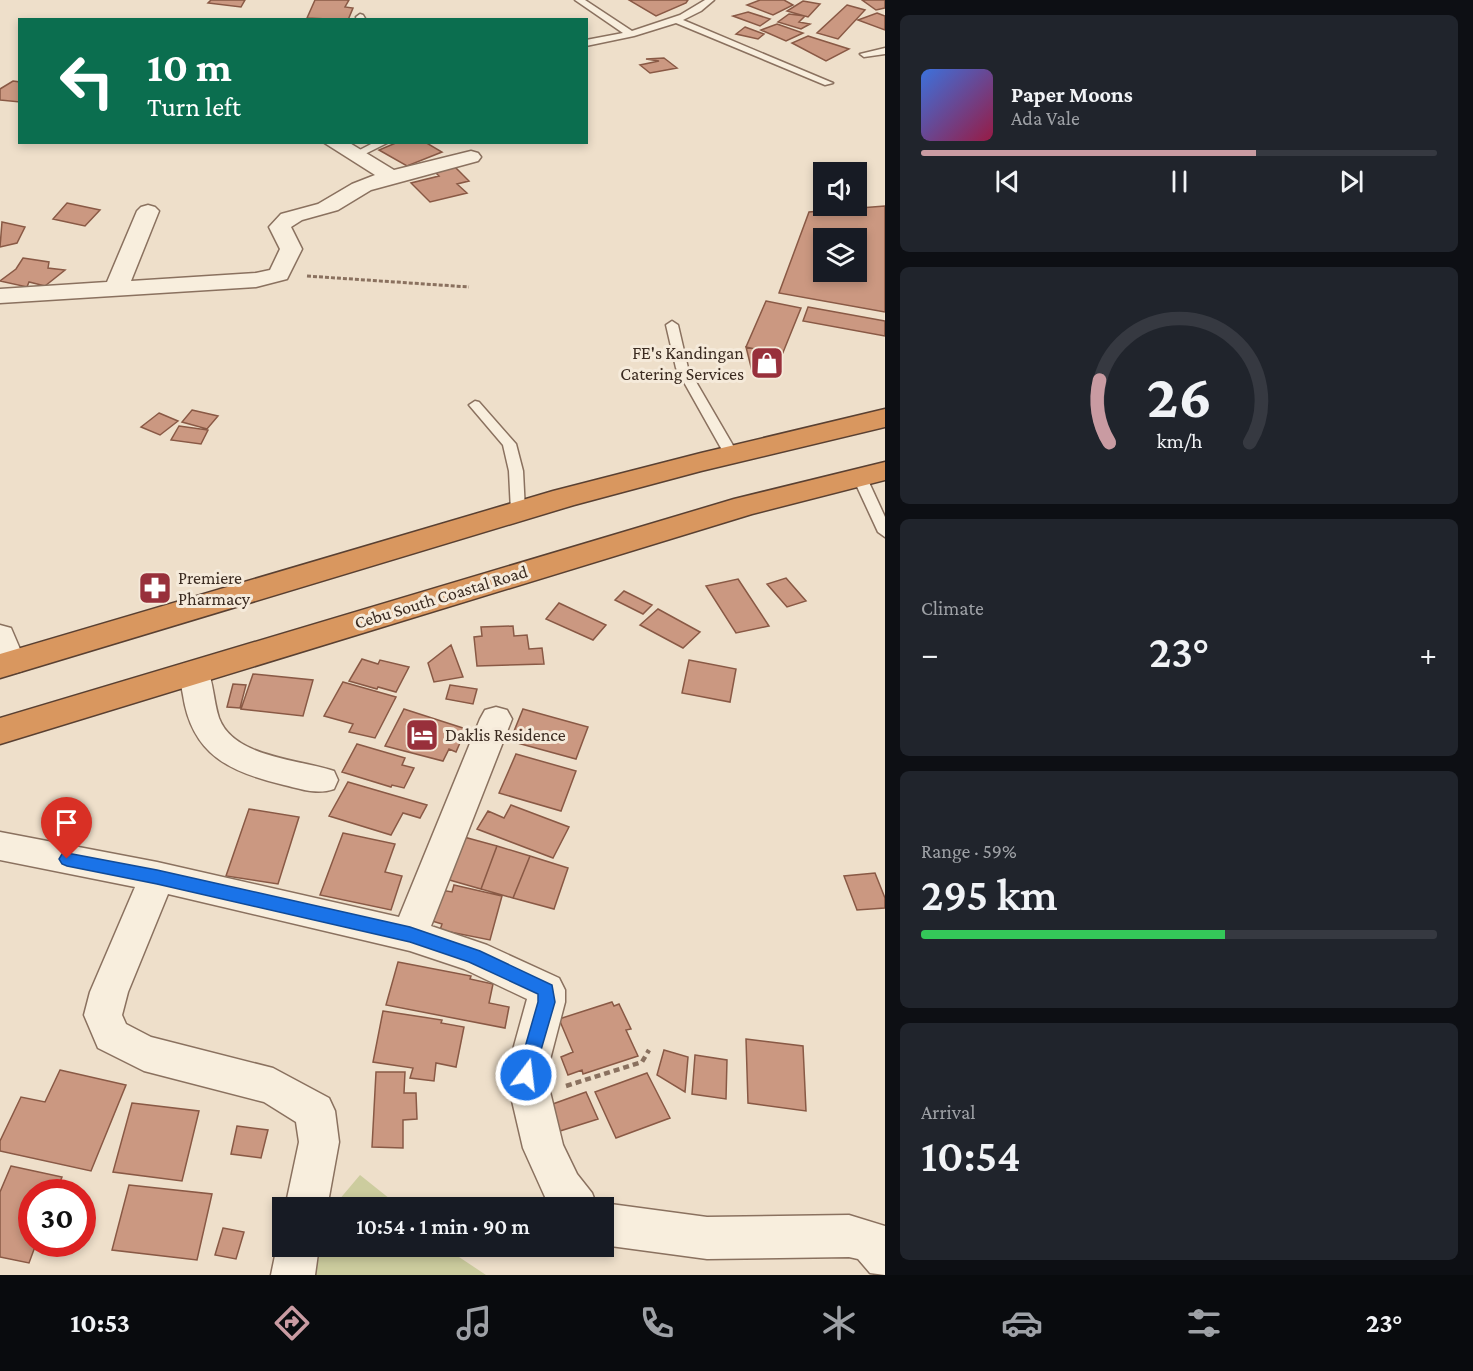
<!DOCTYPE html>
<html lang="en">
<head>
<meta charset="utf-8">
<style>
  :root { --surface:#171b24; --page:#20242c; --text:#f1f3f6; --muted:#9ea1a6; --line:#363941; --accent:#c99ba2 }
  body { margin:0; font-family:"Crimson Pro",serif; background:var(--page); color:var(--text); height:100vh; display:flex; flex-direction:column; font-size:22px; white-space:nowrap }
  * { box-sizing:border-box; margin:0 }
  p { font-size:20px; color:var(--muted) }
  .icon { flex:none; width:33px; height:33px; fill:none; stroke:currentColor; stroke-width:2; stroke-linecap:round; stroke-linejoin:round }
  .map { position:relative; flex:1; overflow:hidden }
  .sheet { display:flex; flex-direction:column; gap:15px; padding:15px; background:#0d0f14; width:588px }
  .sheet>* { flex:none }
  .top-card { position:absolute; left:18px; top:18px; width:570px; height:126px; border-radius:0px; box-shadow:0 3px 9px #0003; background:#0b6e4f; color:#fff; overflow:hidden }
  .fabs { position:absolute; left:813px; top:162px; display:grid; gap:12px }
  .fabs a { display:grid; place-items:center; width:54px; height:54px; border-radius:0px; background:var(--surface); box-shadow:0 3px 9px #0003; font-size:30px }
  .speed { position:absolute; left:18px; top:1179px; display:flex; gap:12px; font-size:30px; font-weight:700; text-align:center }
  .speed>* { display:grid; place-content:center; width:78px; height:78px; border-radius:50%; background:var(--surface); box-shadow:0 3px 9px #0003; line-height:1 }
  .speed .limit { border:9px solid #d22; background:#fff; color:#111 }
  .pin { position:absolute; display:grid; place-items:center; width:51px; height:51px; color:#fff; margin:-62px -26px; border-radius:50% 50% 50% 0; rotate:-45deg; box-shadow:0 0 6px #0007 }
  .pin .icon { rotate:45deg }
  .me { position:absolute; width:66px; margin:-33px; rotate:15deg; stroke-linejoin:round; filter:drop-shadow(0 0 4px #0008) }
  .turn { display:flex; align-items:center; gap:21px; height:126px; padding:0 30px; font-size:27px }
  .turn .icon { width:78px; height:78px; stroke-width:2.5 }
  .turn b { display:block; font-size:42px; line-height:51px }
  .big { font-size:45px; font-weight:600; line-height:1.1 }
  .sheet .widget { flex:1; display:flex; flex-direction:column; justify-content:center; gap:9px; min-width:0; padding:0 21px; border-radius:9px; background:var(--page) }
  .sheet .dial { align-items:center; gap:0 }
  .dial svg { height:156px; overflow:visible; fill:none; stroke:var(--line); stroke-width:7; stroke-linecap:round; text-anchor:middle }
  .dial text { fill:var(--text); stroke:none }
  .song { display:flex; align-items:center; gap:18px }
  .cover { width:72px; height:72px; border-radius:9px; background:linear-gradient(135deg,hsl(220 70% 55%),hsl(340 70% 35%)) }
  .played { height:6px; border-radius:3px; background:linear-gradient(90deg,var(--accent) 65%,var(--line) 65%) }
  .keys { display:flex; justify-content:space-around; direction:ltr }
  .heat { display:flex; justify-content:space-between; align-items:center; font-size:33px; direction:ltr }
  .charge { height:9px; border-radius:4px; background:linear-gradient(90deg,#34c759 59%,var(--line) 0) }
  .trip { position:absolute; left:272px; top:1197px; width:342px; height:60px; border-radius:0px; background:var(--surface); box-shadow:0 3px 9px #0003; font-weight:600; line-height:60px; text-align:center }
  .menu { display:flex; height:96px; justify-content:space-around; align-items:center; background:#090b0e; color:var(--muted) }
  .menu .icon { width:42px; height:42px }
  .menu .current { color:var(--accent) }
  .menu b { font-size:27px; color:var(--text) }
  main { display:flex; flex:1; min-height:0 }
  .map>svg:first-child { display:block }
  .green { fill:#cccc9e }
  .building { fill:#cb9881; stroke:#895945; stroke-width:1.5; fill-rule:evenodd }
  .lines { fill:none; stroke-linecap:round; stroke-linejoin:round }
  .lane-casing { stroke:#8a715f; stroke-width:3 }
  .street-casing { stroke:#8a715f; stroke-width:3 }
  .highway-casing { stroke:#594032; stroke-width:3 }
  .path-far1 { stroke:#8a715f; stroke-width:3; stroke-dasharray:4 2; stroke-linecap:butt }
  .path { stroke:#8a715f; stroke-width:4.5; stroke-dasharray:6 4; stroke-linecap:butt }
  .lane { fill:#f8eedd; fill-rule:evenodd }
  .street { fill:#f8eedd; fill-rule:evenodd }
  .highway { fill:#d9975f; fill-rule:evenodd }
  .route { fill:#1a73e8; stroke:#114b97; stroke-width:1.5 }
  .labels { text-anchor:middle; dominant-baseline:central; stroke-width:6; stroke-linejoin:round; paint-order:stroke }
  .poi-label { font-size:18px; fill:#3b2b21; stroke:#f5eada; text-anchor:start }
  .street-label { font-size:18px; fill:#3b2b21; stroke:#f5eada }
</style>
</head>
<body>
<main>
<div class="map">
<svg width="885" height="1275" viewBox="0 0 885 1275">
  <rect width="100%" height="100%" fill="#eedfca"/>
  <!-- green -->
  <path class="green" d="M 360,1175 L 400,1207 L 333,1207 Z
    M 321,1246 L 444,1247 L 486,1275 L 315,1275 Z"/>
  <!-- building -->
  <path class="building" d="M 211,0 L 245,0 L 241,7 L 208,3 Z
    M 315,0 L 349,0 L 345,7 L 353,8 L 348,20 L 307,18 Z
    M 629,0 L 688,0 L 686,3 L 656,16 Z
    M 760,0 L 784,0 L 793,5 L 773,15 L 747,5 Z
    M 862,0 L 885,0 L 885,8 L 876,10 Z
    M 803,1 L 820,4 L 808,17 L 787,11 Z
    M 847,5 L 865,10 L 838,39 L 817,33 Z
    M 748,12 L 770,19 L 760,26 L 733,16 Z
    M 877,13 L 885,16 L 885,30 L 858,20 Z
    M 789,14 L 805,16 L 799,22 L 810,24 L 801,29 L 778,22 Z
    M 777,24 L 803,33 L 786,41 L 761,30 Z
    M 745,27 L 764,34 L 758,39 L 736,34 Z
    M 808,36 L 849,49 L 826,61 L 792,43 Z
    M 664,58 L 677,68 L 650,73 L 640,65 L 659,61 L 646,59 Z
    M 13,81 L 20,82 L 20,102 L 0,100 L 0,89 Z
    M 398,142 L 425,142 L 442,152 L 407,166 L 379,150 Z
    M 455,167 L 469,181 L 457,184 L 467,193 L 430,202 L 411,183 L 439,176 L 435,172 Z
    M 67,203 L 100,210 L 85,226 L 53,219 Z
    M 885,206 L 885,312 L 779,293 L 809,212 ZM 824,238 L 856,238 L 856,272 L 824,272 Z
    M 2,222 L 25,227 L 17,243 L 0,247 Z
    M 23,258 L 49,262 L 48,268 L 65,270 L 45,286 L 29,282 L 27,287 L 0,281 L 16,269 Z
    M 766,301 L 801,308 L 782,355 L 746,347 Z
    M 808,307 L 885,321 L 885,336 L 803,321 Z
    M 746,347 L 782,355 L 779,376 L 753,375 Z
    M 192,410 L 218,416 L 207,429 L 182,422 Z
    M 159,413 L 178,421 L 160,435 L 141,427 Z
    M 179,426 L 208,430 L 201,444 L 171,440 Z
    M 786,578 L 806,601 L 787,607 L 767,584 Z
    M 738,579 L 769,626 L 736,633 L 706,586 Z
    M 624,591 L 652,605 L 643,614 L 615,600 Z
    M 559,603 L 606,625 L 593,640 L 546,619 Z
    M 658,609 L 700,632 L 683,648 L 640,625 Z
    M 513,626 L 514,636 L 527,635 L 529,649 L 542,648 L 544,664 L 477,666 L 474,637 L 482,636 L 481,627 Z
    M 451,645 L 463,677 L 434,682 L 428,663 Z
    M 362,659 L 378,664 L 380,660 L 409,667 L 396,692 L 378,687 L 377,689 L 349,681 Z
    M 689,660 L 736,669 L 730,702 L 682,693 Z
    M 253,674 L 313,680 L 303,716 L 241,709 Z
    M 343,682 L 396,697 L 375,738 L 349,732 L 353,724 L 324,716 Z
    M 233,684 L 246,685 L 240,708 L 227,707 Z
    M 450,685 L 477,689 L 473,704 L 446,699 Z
    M 404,709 L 466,729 L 456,752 L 449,749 L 443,761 L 385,746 Z
    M 523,709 L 588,727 L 576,759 L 510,741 Z
    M 357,744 L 405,758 L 402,765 L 414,768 L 404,788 L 392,785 L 391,787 L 342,772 Z
    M 516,754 L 576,771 L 561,811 L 499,793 Z
    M 348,782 L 427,805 L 420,818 L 403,813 L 391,835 L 329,816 Z
    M 511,805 L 569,827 L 553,858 L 477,829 L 488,811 L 504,818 Z
    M 249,809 L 299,817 L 278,884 L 226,876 Z
    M 343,833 L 395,844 L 385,872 L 402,876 L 391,910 L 320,895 Z
    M 464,837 L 497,846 L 481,889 L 446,879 Z
    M 497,846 L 530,856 L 513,898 L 481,889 Z
    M 530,856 L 568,868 L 554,909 L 513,898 Z
    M 875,873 L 885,898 L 885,908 L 857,910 L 844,876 Z
    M 454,885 L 502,896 L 490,940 L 440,930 L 442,924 L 432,921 L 441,890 L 452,892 Z
    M 398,962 L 471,976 L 470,979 L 493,984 L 489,1003 L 509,1007 L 505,1028 L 386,1005 Z
    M 612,1002 L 614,1006 L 619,1004 L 631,1029 L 626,1030 L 638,1056 L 583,1074 L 582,1070 L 568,1075 L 561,1057 L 573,1052 L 559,1019 Z
    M 383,1011 L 442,1020 L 441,1023 L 464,1027 L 456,1067 L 436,1063 L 434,1081 L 410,1078 L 413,1068 L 373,1062 Z
    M 746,1039 L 803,1046 L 806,1111 L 748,1103 Z
    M 664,1050 L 688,1057 L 685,1092 L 657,1075 Z
    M 695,1055 L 727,1060 L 726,1099 L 692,1094 Z
    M 60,1070 L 126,1085 L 91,1171 L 0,1151 L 0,1141 L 21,1097 L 45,1102 Z
    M 376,1072 L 405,1072 L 404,1093 L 416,1093 L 417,1119 L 403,1120 L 403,1148 L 372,1147 Z
    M 647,1073 L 670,1118 L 616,1138 L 595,1092 Z
    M 586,1092 L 598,1119 L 560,1131 L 550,1105 Z
    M 132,1103 L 199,1111 L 182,1181 L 113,1172 Z
    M 237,1126 L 268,1130 L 261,1158 L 231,1154 Z
    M 11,1166 L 62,1177 L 56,1192 L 32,1192 L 32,1244 L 36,1244 L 29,1263 L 0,1257 L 0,1192 Z
    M 129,1185 L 212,1194 L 197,1260 L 112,1250 Z
    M 223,1228 L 244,1232 L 236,1259 L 215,1255 Z"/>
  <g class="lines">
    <defs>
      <path id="lane" d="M 575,0 L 585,0 L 632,31 L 680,15 L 705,0 L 714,0 L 701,11 L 683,20 L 833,83 L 825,85 L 676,23 L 634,36 L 586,46 L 586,40 L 623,33 Z
        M 360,14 L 363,15 L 366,20 L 357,20 L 356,17 Z
        M 885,48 L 885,54 L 864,57 L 860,54 Z
        M 375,142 L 389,142 L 359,157 L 350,155 Z
        M 672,321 L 678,325 L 688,368 L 738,454 L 736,457 L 726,457 L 676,368 L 666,325 Z
        M 475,401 L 479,402 L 516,444 L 523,471 L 525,511 L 523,514 L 513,514 L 511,511 L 509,471 L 503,445 L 469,405 Z
        M 860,474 L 867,478 L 885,517 L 885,537 L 878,532 L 853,478 Z"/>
      <path id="street" d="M 323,142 L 348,142 L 394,170 L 471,151 L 478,153 L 481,157 L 478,161 L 371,190 L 338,210 L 302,220 L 291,227 L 302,249 L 287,279 L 256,287 L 0,303 L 0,289 L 107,282 L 137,211 L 141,207 L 148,205 L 155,207 L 159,211 L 131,281 L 256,273 L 270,270 L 280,249 L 269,227 L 281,214 L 318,204 L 352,184 L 375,175 Z
        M 0,625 L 11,628 L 26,663 L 22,671 L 11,674 L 0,671 Z
        M 194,661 L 205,664 C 214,681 213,700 219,718 C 234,758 299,759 334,771 L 338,780 L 334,789 C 317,795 301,789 284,785 C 230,772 192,755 183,695 C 181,683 177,674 183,664 Z
        M 496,707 L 507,710 L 512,719 L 431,926 L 487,945 L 559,978 L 565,990 L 565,1002 L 546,1075 L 563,1145 L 577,1174 L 592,1193 L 597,1206 L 603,1203 L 707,1217 L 849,1215 L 885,1226 L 885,1275 L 870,1273 L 858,1259 L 849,1257 L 707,1259 L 603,1245 L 603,1208 L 550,1208 L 523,1148 L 506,1075 L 527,999 L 464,969 L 410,951 L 168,894 L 128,992 L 122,1015 L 126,1024 L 151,1037 L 273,1068 L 329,1098 L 335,1111 L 339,1142 L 327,1208 L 285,1208 L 299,1142 L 296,1122 L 264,1102 L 144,1071 L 98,1048 L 84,1015 L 90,992 L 135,887 L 0,860 L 0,832 L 157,862 L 399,917 L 480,719 L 485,710 Z
        M 282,1233 L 282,1246 L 319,1246 L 315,1275 L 271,1275 L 277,1246 Z"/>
      <path id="highway" d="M 885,409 L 885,427 L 701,471 L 574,505 L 0,678 L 0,654 L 553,491 L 701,453 Z
        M 885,462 L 885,480 L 752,514 L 0,744 L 0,718 L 734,499 Z"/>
    </defs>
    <!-- lane casing -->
    <use href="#lane" class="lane-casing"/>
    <!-- street casing -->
    <use href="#street" class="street-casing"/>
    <!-- highway casing -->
    <use href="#highway" class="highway-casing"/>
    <!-- path-far1 -->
    <path class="path-far1" d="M 307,276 L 469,287"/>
    <!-- path -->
    <path class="path" d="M 566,1086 L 642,1062 L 649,1050"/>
    <!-- lane -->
    <use href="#lane" class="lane"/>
    <!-- street -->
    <use href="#street" class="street"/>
    <!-- highway -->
    <use href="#highway" class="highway"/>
  </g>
  <!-- route -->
  <path class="route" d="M 67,853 L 157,870 L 410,927 L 480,951 L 552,985 L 555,1002 L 532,1081 L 526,1084 L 520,1081 L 517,1075 L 538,1002 L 538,994 L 469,962 L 410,942 L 157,884 L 67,866 L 62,864 L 59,859 L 62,854 Z"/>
  <!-- icons -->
  <defs>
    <symbol id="shop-square" viewBox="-11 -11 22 22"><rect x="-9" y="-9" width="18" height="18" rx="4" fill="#98303b" stroke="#f5eada"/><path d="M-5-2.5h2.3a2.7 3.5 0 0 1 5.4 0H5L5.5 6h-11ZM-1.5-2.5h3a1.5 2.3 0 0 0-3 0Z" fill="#fff"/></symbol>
    <symbol id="pharmacy-square" viewBox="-11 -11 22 22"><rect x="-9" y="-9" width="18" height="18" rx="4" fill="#98303b" stroke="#f5eada"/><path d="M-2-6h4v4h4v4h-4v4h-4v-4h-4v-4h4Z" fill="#fff"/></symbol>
    <symbol id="hotel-square" viewBox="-11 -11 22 22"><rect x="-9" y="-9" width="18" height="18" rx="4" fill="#98303b" stroke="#f5eada"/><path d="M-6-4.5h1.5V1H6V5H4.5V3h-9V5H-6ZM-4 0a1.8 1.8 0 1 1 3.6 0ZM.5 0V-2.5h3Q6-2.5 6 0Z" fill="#fff"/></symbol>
  </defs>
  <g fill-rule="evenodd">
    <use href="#shop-square" x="748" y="344" width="38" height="38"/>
    <use href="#pharmacy-square" x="136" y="569" width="38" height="38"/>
    <use href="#hotel-square" x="403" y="716" width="38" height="38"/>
  </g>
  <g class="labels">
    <!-- poi labels -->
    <g class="poi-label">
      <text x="744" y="353" text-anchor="end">FE's Kandingan<tspan x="744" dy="21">Catering Services</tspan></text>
      <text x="178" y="578">Premiere<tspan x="178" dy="21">Pharmacy</tspan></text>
      <text x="445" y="735">Daklis Residence</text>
    </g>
    <!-- street labels -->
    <g class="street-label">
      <text transform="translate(441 597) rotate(-17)">Cebu South Coastal Road</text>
    </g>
  </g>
</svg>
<div class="fabs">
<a><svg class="icon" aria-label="sound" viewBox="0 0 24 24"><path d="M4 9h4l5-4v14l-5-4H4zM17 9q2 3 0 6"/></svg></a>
<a><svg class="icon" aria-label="layers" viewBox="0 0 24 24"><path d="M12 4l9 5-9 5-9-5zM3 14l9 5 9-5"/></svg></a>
</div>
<div class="speed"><div class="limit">30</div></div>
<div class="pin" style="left:67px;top:859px;background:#d93025"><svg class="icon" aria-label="arrive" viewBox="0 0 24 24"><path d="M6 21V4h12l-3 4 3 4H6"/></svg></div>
<svg class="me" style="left:526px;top:1075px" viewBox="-20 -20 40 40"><circle r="17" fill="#1a73e8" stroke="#fff" stroke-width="3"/><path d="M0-11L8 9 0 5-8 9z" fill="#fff"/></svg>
<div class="trip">10:54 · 1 min · 90 m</div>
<div class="top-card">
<div class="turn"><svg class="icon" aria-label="left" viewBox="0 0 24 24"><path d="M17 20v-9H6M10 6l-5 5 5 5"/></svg><div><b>10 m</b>Turn left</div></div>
</div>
</div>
<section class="sheet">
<div class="widget">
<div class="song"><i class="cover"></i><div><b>Paper Moons</b><p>Ada Vale</p></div></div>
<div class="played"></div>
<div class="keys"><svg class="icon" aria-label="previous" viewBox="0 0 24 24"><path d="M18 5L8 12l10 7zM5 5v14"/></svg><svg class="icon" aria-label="pause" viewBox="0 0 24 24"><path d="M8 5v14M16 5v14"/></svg><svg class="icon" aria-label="next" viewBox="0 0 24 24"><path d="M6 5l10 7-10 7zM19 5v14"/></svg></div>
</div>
<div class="widget dial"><svg viewBox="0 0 100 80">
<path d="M14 69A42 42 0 1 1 86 69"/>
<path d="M14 69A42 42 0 0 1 9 37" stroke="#c99ba2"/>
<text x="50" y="56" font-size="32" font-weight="700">26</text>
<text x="50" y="72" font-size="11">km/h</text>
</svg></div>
<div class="widget"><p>Climate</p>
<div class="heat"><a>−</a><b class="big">23°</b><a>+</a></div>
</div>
<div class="widget"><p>Range · 59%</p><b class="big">295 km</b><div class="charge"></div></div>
<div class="widget"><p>Arrival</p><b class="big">10:54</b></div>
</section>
</main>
<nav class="menu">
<b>10:53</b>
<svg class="icon current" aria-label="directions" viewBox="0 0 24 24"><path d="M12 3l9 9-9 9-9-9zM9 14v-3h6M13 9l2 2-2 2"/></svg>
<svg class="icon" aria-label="music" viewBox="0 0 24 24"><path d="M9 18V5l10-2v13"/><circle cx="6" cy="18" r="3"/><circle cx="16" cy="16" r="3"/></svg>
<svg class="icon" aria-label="phone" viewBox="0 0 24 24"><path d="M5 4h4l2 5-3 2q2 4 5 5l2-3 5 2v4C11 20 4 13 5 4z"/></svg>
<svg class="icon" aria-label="climate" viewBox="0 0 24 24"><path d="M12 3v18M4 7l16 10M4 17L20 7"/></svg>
<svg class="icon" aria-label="car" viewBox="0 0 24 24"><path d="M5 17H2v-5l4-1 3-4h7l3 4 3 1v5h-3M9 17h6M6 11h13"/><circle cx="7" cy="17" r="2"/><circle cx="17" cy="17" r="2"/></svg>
<svg class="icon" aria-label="filters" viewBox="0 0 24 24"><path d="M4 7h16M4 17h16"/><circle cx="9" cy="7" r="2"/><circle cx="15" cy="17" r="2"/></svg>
<b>23°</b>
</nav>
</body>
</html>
